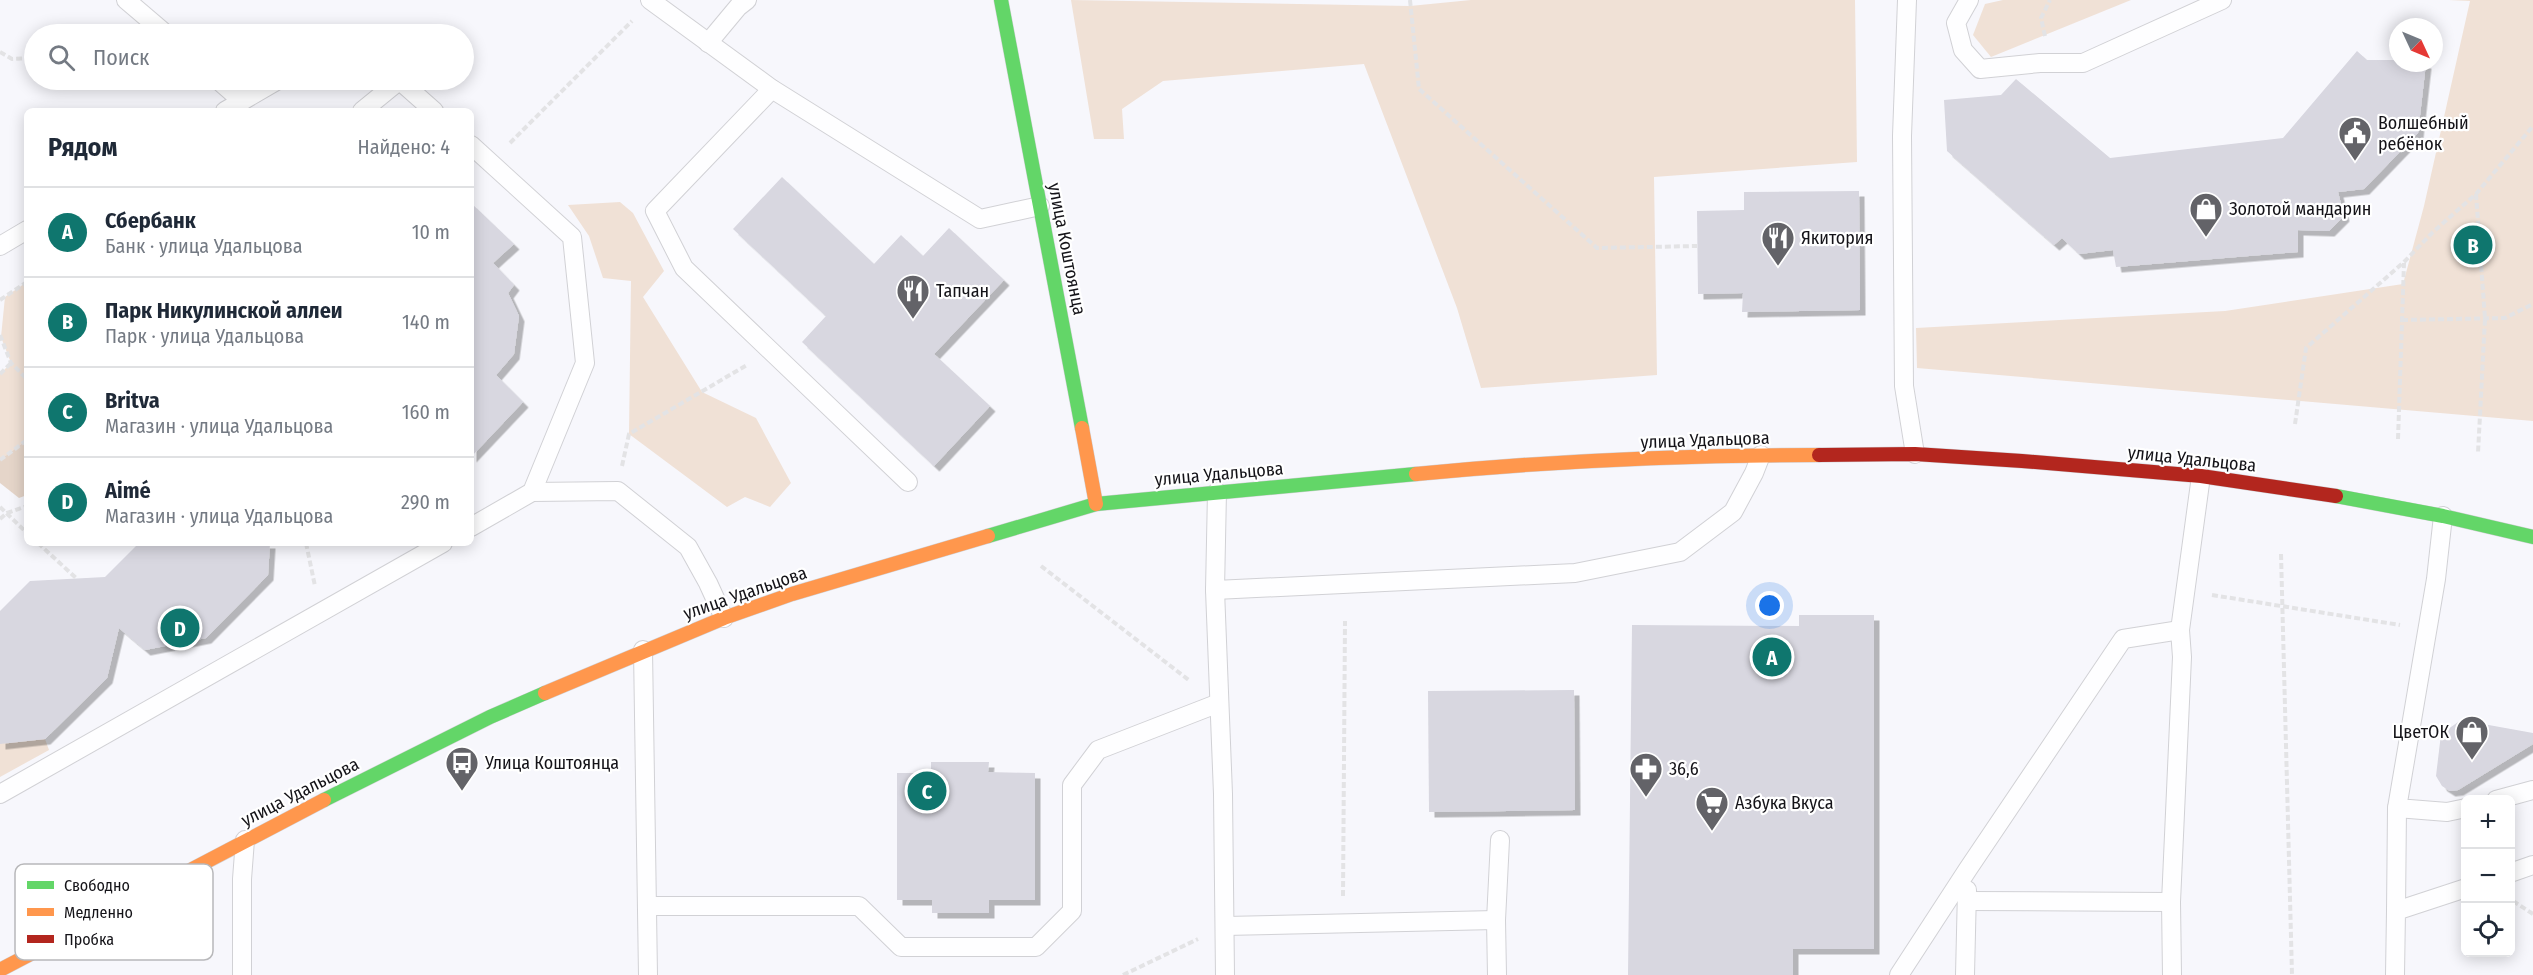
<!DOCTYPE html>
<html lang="ru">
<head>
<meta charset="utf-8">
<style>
	:root { --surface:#fff; --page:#f6f6f7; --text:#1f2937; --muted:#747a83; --line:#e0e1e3; --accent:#0f766e }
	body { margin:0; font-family:"Fira Sans Condensed",sans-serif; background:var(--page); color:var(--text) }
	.controls { position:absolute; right:18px; bottom:18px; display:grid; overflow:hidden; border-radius:9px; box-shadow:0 3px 15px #0003 }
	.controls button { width:54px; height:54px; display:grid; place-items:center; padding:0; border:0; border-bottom:2px solid var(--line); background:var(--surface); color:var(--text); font:30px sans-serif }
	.compass { position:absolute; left:2389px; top:18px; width:54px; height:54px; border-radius:50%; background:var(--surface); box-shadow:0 3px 15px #0003; rotate:134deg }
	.you { position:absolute; left:1770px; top:606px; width:21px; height:21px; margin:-15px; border:4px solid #fff; border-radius:50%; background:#1a73e8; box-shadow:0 0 0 9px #1a73e833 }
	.badge { display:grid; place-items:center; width:39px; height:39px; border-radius:50%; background:var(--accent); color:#fff; font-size:20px; font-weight:700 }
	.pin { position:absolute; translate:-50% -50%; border:3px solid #fff; box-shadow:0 2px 6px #0006 }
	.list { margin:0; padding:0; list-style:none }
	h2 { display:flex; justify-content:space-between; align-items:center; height:78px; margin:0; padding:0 24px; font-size:26px }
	h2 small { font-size:20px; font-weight:400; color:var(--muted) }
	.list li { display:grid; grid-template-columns:39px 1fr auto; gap:18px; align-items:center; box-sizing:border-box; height:90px; padding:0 24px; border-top:2px solid var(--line) }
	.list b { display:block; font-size:22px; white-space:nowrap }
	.list p { margin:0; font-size:20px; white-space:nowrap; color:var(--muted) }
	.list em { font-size:20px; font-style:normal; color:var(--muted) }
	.icon { flex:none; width:33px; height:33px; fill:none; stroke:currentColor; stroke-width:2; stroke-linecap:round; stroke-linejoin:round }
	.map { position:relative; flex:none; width:2533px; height:975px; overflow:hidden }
	.search { position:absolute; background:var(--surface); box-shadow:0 3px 15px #0003; left:24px; top:24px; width:450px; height:66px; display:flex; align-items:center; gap:15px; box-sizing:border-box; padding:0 21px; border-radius:33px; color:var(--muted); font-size:22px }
	.panel { position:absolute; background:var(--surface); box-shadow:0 3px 15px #0003; left:24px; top:108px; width:450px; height:438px; border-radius:9px }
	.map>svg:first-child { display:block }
	.green { fill:#f0e1d6 }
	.forest { fill:#e5d5c9 }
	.building { fill:#d8d7e0; filter:url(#shadow) }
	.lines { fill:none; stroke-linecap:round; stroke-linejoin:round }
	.lane-casing { stroke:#d1d1d5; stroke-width:20 }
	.fast-casing { stroke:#d1d1d5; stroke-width:15 }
	.slow-casing { stroke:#d1d1d5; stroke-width:15 }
	.jam-casing { stroke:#d1d1d5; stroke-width:15 }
	.path { stroke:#e3e3e5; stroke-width:4; stroke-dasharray:6 3; stroke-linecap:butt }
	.lane { stroke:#fefeff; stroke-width:18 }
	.fast { stroke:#63d668; stroke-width:14 }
	.slow { stroke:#ff974d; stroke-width:14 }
	.jam { stroke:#b3261e; stroke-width:14 }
	.labels { text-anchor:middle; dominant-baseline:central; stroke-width:4.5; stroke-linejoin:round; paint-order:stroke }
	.poi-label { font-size:18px; fill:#141318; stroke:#fff; text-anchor:start }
	.street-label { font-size:18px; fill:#141318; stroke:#fff }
	.key { fill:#fff; stroke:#b8b8ba; stroke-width:1.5 }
	.key-label { font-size:16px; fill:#141318 }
</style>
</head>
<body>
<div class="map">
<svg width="2533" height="975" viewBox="0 0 2533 975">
	<defs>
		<filter id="shadow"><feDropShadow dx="5.5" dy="5.5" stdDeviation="0" flood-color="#0004"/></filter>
	</defs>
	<rect width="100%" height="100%" fill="#f7f7fc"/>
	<!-- green -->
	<g class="green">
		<polygon points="1071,0 1410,6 1471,0 1855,0 1857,162 1654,177 1657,375 1481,388 1457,308 1364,64 1163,81 1122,109 1124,139 1094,139"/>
		<polygon points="2003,0 2131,0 1991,57 1973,35 1985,4"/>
		<polygon points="2449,0 2533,0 2533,421 1917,368 1916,328 2225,311 2403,284 2424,206 2470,1"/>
		<polygon points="620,202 633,213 664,271 643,297 702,392 756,418 791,483 770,507 745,497 727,507 629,434 631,281 603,278 589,236 568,205"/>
		<polygon points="27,282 27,440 0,460 0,374 11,363 1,337 5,297"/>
		<polygon points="0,734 8,743 45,739 49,750 0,777"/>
	</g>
	<!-- forest -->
	<polygon class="forest" points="27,440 27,495 19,498 0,483 0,460"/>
	<!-- building -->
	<g class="building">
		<polygon points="2357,51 2367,60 2398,60 2398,63 2426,63 2418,133 2364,189 2338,192 2344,216 2329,231 2298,230 2298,252 2116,267 2113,250 2079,254 2062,238 2054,245 1947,151 1944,100 2001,95 2016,79 2110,158 2283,138"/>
		<polygon points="782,177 874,264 901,235 923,256 949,228 1004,280 934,354 990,406 934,466 802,342 826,316 733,229"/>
		<polygon points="1859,191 1860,310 1742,312 1743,293 1698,294 1697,211 1744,210 1744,192"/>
		<polygon points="471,203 514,244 493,263 514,285 508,293 519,316 514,354 496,375 523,402 471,457"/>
		<polygon points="139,543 270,543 268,575 206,638 145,650 119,628 107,678 45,739 0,744 0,611 30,581 105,577"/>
		<polygon points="1799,615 1874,615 1874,949 1793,949 1793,975 1628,975 1632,625 1799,626"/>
		<polygon points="1574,690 1575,810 1429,812 1428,691"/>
		<polygon points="2461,720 2533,733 2533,744 2458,790 2450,791 2442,786 2436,776 2441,734"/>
		<polygon points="931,762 989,762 988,772 1035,773 1035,900 989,900 989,913 932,913 932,900 897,900 897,773 931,773"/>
	</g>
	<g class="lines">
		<!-- lane casing -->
		<g class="lane-casing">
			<g id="lane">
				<polyline points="126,0 166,34"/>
				<polyline points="650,0 772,89 980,219 1040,206"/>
				<polyline points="1907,0 1902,136 1904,386 1915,454"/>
				<polyline points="1969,0 1956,23 1963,50 1980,69 2040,63 2083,63 2222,0"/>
				<polyline points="708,43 738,7 747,0"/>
				<polyline points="218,80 242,101"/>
				<polyline points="399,80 434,111"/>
				<polyline points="772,89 655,211 684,268 908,482"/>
				<polyline points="225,111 278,80"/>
				<polyline points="362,111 400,80"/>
				<polyline points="471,145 572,237 585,363 532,492 471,527"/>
				<polyline points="0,246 27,230"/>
				<polyline points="532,492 618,491 688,547 708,583 724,618"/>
				<polyline points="1217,492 1215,590 1223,794 1225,975"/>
				<polyline points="2443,516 2436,579 2397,808 2447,812 2466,808"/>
				<polyline points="1215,590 1575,573 1680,552 1733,512 1754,473 1761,455"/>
				<polyline points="643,650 648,975"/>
				<polyline points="0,794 443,543"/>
				<polyline points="2496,800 2533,790"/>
				<polyline points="2510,873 2533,865"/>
				<polyline points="1967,901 2171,902"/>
				<polyline points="647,906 859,906 901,947 1036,947 1072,911 1072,785 1098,750 1219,703"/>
				<polyline points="2396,911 2397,808"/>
				<polyline points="1496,920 1500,840"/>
				<polyline points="1225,926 1496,920 1497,975"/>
				<polyline points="242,975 242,879 245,840"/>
				<polyline points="1899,975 1968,869 2123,639 2180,630"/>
				<polyline points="1965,975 1967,890"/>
				<polyline points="2172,975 2171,902 2182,657 2180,630 2201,476"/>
				<polyline points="2395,975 2396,911 2466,888"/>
			</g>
		</g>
		<!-- fast casing -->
		<g class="fast-casing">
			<g id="fast">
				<polyline points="1001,0 1082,428"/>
				<polyline points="2336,496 2443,516 2533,537"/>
				<polyline points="988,536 1096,504 1416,474"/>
				<polyline points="324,800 490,717 545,693"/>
			</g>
		</g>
		<!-- slow casing -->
		<g class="slow-casing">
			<g id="slow">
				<polyline points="1082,428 1096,504"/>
				<path d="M1416 474C1550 461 1685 455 1819 455"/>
				<polyline points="545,693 724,618 792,594 988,536"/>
				<polyline points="0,970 324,800"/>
			</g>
		</g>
		<!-- jam casing -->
		<g class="jam-casing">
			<polyline id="jam" points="1819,455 1915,454 2022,461 2201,476 2336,496"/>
		</g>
		<!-- path -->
		<g class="path">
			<polyline points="1410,0 1419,89 1597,248 1697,246"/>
			<polyline points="2045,36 2041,18 2050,0"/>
			<polyline points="0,52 12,59 34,58"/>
			<polyline points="510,143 632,21"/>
			<polyline points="2476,194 2485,319 2478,453"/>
			<polyline points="0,300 27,282"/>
			<polyline points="2402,320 2505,318 2533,304"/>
			<polyline points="0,335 11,363 27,379"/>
			<polyline points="0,374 11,363"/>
			<polyline points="2295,424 2306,348 2404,262 2433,232 2476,194 2533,126"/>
			<polyline points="2398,439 2404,263"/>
			<polyline points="0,460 27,440"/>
			<polyline points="622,466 629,434 747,365"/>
			<polyline points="0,507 27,533"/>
			<polyline points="0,519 7,513 27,506"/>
			<polyline points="38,543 76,578"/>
			<polyline points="306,543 315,586"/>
			<polyline points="2281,554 2292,975"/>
			<polyline points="1041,566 1190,681"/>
			<polyline points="2212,595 2400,625"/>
			<polyline points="1343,896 1345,621"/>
			<polyline points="2513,901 2533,914"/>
			<polyline points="1123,975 1198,939"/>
		</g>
		<!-- lane -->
		<use href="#lane" class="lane"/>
		<!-- fast -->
		<use href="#fast" class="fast"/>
		<!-- slow -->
		<use href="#slow" class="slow"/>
		<!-- jam -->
		<use href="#jam" class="jam"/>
	</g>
	<!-- icons -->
	<defs>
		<g id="civic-pin" transform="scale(1.725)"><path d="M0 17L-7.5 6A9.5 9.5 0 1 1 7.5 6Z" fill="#636368" stroke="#fff"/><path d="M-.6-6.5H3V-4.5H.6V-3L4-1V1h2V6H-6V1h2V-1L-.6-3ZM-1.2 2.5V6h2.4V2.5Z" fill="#fff"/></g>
		<g id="shop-pin" transform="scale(1.725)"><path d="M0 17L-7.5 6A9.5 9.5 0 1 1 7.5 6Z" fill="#636368" stroke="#fff"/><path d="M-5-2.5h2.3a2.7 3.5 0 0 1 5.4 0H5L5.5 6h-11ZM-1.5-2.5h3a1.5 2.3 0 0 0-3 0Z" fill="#fff"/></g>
		<g id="restaurant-pin" transform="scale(1.725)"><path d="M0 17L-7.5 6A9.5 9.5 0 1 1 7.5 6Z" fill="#636368" stroke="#fff"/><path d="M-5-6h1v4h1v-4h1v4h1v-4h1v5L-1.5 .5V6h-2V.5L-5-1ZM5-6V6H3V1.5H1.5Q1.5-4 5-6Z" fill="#fff"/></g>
		<g id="bus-pin" transform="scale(1.725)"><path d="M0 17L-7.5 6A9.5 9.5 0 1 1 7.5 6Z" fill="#636368" stroke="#fff"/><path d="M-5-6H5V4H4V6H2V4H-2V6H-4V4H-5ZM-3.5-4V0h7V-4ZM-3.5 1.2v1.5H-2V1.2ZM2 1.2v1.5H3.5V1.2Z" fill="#fff"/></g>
		<g id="pharmacy-pin" transform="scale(1.725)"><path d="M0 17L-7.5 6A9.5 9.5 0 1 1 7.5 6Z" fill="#636368" stroke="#fff"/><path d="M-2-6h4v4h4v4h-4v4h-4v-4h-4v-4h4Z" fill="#fff"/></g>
		<g id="supermarket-pin" transform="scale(1.725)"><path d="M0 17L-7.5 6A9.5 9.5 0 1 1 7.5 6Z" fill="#636368" stroke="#fff"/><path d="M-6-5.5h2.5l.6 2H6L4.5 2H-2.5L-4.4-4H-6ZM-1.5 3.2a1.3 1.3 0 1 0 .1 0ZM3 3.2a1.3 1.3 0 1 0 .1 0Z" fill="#fff"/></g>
	</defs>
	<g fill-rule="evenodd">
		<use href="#civic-pin" x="2355" y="133"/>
		<use href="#shop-pin" x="2206" y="209"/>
		<use href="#restaurant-pin" x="1778" y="238"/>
		<use href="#restaurant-pin" x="913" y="291"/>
		<use href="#shop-pin" x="2472" y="732"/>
		<use href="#bus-pin" x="462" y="763"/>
		<use href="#pharmacy-pin" x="1646" y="769"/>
		<use href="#supermarket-pin" x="1712" y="803"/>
	</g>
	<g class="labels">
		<!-- poi labels -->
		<g class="poi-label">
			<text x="2378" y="123">Волшебный<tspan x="2378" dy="21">ребёнок</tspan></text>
			<text x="2229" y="209">Золотой мандарин</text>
			<text x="1801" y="238">Якитория</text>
			<text x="936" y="291">Тапчан</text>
			<text x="2449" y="732" text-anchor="end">ЦветОК</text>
			<text x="485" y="763">Улица Коштоянца</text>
			<text x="1669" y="769">36,6</text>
			<text x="1735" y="803">Азбука Вкуса</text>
		</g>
		<!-- street labels -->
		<g class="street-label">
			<text transform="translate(1067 249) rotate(79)">улица Коштоянца</text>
			<text transform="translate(1705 440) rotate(-2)">улица Удальцова</text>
			<text transform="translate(2192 459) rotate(6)">улица Удальцова</text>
			<text transform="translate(1219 474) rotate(-5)">улица Удальцова</text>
			<text transform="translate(745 593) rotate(-19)">улица Удальцова</text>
			<text transform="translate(300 792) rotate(-27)">улица Удальцова</text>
		</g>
	</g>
	<!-- legend -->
	<rect x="15" y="864" width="198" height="96" rx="9" class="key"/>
	<rect x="27" y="881" width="27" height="8" fill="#63d668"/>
	<rect x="27" y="908" width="27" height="8" fill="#ff974d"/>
	<rect x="27" y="935" width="27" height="8" fill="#b3261e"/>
	<g class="key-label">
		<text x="64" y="891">Свободно</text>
		<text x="64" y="918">Медленно</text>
		<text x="64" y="945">Пробка</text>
	</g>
</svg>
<div class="controls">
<button>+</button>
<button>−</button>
<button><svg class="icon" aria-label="locate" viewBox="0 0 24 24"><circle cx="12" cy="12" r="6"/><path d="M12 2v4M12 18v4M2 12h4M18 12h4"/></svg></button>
</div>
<svg class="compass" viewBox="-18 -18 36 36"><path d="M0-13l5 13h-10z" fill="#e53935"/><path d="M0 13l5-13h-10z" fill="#747a83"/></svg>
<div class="you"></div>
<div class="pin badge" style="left:1772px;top:657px">A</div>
<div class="pin badge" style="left:2473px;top:245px">B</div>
<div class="pin badge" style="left:927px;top:791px">C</div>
<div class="pin badge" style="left:180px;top:628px">D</div>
<div class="search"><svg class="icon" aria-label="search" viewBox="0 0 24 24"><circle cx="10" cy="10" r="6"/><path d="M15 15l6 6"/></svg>Поиск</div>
<section class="panel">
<h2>Рядом<small>Найдено: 4</small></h2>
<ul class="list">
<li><span class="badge">A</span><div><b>Сбербанк</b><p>Банк · улица Удальцова</p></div><em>10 m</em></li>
<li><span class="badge">B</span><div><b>Парк Никулинской аллеи</b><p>Парк · улица Удальцова</p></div><em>140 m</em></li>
<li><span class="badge">C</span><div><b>Britva</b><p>Магазин · улица Удальцова</p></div><em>160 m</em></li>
<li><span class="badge">D</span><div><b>Aimé</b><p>Магазин · улица Удальцова</p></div><em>290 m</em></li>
</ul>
</section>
</div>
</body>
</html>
